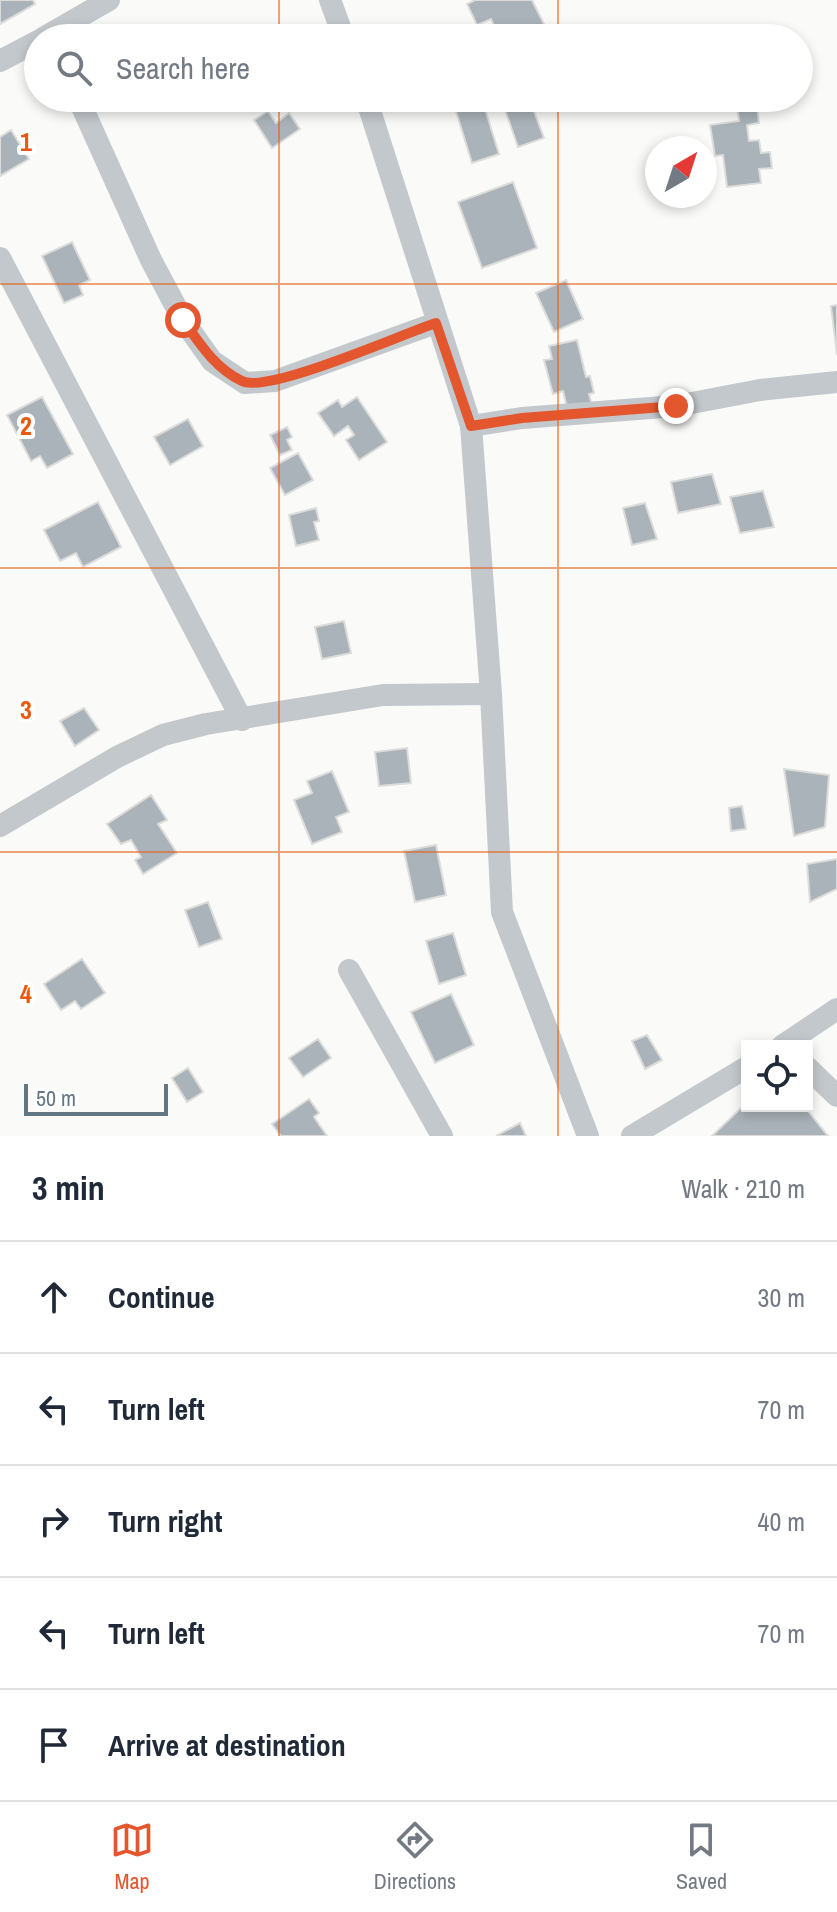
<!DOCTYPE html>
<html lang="en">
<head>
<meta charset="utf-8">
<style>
	:root { --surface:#fff; --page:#f6f6f7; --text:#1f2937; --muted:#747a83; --line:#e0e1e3; --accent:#e4572e }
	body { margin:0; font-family:"Archivo Narrow",sans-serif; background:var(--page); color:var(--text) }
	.controls { position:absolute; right:24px; bottom:24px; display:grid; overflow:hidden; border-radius:0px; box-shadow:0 4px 12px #0003 }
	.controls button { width:72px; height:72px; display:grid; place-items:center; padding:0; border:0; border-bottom:2px solid var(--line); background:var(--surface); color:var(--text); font:40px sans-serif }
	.compass { position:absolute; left:645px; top:136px; width:72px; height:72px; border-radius:50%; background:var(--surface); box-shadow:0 4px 12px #0003; rotate:39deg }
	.scale { position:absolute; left:24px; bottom:20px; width:144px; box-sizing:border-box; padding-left:8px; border:4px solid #657683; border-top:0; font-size:22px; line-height:28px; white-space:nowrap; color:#657683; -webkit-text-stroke:6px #fff; paint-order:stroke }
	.stop { position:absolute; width:24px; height:24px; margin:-18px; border:6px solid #e4572e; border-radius:50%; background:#fff }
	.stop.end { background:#e4572e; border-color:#fff; box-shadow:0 2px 8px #0008 }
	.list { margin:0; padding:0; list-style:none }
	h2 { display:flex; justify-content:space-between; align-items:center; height:104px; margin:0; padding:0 32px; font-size:34px }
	h2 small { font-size:26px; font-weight:400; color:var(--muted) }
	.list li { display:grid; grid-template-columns:52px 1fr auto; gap:24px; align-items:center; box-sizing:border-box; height:112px; padding:0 32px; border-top:2px solid var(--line) }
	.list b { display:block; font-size:30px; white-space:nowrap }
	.list em { font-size:26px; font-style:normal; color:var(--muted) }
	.icon { flex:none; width:44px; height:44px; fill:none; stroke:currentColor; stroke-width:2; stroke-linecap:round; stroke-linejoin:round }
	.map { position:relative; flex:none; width:837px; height:1136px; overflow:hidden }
	.search { position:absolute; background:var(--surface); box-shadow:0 4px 12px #0003; left:24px; right:24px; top:24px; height:88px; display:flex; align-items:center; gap:20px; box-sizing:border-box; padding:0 28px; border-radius:44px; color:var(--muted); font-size:30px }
	.sheet { height:664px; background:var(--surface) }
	nav { display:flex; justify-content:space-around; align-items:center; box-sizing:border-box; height:112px; border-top:2px solid var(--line); background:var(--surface); font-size:22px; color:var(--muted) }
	nav a { display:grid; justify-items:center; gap:4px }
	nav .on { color:var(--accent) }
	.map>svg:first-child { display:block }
	.building { fill:#aab3b9; stroke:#dcdcda; stroke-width:2 }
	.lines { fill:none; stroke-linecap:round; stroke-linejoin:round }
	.minor { stroke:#c3c8cc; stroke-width:22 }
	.route { stroke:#e4572e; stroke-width:10 }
	.grid { fill:none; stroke:#e8590c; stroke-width:2; stroke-opacity:0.55 }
	.grid-label { font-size:26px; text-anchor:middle; font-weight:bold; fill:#e8590c; stroke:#fff; stroke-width:8; stroke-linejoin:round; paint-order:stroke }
</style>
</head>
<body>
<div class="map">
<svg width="837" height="1136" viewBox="0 0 837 1136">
	<rect width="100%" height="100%" fill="#fafaf8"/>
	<!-- building -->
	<g class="building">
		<polygon points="0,0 33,0 35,4 0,24"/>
		<polygon points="475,0 532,0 551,38 500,38 491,19 477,25 467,4"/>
		<polygon points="519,98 529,98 544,138 518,147 503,104"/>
		<polygon points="482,99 499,154 472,163 455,108"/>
		<polygon points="757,104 759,123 747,125 749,141 759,140 761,153 770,152 772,168 759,169 761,183 727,187 723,155 715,156 710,125 739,121 737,107"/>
		<polygon points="268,111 276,123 289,113 300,129 272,148 254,120"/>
		<polygon points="11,130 29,159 0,176 0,137"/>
		<polygon points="513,182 537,248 482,268 458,202"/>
		<polygon points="72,242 90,280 79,285 83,295 64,303 42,256"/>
		<polygon points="566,280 583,319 554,332 536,293"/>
		<polygon points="837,305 837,355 831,306"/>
		<polygon points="577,340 586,377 590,376 594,393 589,394 592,405 568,411 563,391 553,394 544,360 552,359 549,346"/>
		<polygon points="42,397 73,454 47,468 40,456 31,461 7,415"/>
		<polygon points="357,397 387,442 359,460 346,440 354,435 348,426 334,436 318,413 338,400 342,407"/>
		<polygon points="188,419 203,446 170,465 154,437"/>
		<polygon points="287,427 292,437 287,440 292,450 280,455 270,435"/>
		<polygon points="298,453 313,480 285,495 270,468"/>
		<polygon points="712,474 721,504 678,513 671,482"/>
		<polygon points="763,491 774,527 740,533 730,497"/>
		<polygon points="98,502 121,547 83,567 76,553 60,561 44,530"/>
		<polygon points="645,503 657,539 632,545 623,508"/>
		<polygon points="316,508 319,521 314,522 319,540 296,546 289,515"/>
		<polygon points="344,621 351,653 322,659 315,627"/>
		<polygon points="84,708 99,730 75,746 60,721"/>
		<polygon points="407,748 411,783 379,786 375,752"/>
		<polygon points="784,769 829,775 825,827 794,836"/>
		<polygon points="332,771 349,812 336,817 342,832 312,844 294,800 312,793 307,781"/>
		<polygon points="151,795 167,820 158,824 177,853 143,874 135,860 141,857 131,840 121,844 107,824"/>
		<polygon points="742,806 746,829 731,831 729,808"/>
		<polygon points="436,845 446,895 415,902 404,851"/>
		<polygon points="837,859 837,889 810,902 807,864"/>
		<polygon points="208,902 222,939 199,947 185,910"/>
		<polygon points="453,933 466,975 439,984 426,941"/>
		<polygon points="82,959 105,993 81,1009 75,1001 61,1010 44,984"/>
		<polygon points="451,994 474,1045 435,1063 411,1012"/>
		<polygon points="647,1035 662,1060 645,1069 632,1041"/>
		<polygon points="318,1039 331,1058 303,1077 289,1058"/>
		<polygon points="188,1068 203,1092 187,1102 172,1078"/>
		<polygon points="309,1099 319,1113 314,1117 327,1136 281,1136 272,1124"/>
		<polygon points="747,1102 747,1106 804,1106 828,1136 712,1136"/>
		<polygon points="520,1123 526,1136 496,1136"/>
	</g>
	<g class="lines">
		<!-- minor -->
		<g class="minor">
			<polyline points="330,0 344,38"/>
			<polyline points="43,38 109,0"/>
			<polyline points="0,61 38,41"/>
			<polyline points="78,98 151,260 183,320 212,361 245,383 275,381 436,323"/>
			<polyline points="366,98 471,426 491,694 502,912 588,1136"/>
			<polyline points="0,258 242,720"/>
			<polyline points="471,426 522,418 676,406 760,390 837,382"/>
			<polyline points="0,826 117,757 163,735 206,724 383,695 491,694"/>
			<polyline points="349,970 442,1136"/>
			<polyline points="782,1046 837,1009"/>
			<polyline points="807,1067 837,1096"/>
			<polyline points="632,1136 747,1067"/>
		</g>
	</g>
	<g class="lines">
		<!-- route -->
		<path class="route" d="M183 320C200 344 215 368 242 381 268 394 402 334 436 323L471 426 522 418 676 406"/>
	</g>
	<!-- grid -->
	<path class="grid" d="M279 0V38M558 0V38M279 98V1136M558 98V1136M0 284H837M0 568H837M0 852H837"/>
	<g class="grid-label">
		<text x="26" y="151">1</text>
		<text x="26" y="435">2</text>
		<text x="26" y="719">3</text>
		<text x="26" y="1003">4</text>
	</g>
</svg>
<div class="controls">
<button><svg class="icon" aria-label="locate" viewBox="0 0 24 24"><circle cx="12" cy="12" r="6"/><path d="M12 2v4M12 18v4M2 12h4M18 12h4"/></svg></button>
</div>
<svg class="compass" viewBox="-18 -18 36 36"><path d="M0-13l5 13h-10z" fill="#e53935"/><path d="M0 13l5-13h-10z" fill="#747a83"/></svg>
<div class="scale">50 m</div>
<div class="stop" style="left:183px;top:320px"></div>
<div class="stop end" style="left:676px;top:406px"></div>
<div class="search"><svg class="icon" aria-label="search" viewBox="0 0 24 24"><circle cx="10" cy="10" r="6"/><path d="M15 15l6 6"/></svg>Search here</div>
</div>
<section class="sheet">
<h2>3 min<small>Walk · 210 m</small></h2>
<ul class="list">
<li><svg class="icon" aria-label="ahead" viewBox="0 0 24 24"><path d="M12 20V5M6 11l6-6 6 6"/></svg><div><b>Continue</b></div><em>30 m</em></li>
<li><svg class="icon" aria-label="left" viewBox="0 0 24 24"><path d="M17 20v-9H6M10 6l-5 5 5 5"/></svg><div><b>Turn left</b></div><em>70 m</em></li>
<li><svg class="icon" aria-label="right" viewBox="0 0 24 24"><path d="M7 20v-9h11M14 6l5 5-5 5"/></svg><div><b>Turn right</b></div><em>40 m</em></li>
<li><svg class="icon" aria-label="left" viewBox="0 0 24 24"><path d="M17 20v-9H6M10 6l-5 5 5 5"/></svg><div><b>Turn left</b></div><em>70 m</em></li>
<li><svg class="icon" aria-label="arrive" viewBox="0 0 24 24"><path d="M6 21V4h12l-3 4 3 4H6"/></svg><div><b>Arrive at destination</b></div></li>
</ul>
</section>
<nav>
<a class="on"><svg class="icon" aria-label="map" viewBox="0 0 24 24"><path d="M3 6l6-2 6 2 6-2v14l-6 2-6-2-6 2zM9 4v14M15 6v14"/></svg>Map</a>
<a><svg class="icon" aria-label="directions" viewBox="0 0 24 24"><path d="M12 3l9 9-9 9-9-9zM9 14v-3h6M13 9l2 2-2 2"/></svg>Directions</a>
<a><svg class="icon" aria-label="saved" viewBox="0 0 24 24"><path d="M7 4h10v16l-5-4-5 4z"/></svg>Saved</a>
</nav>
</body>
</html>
